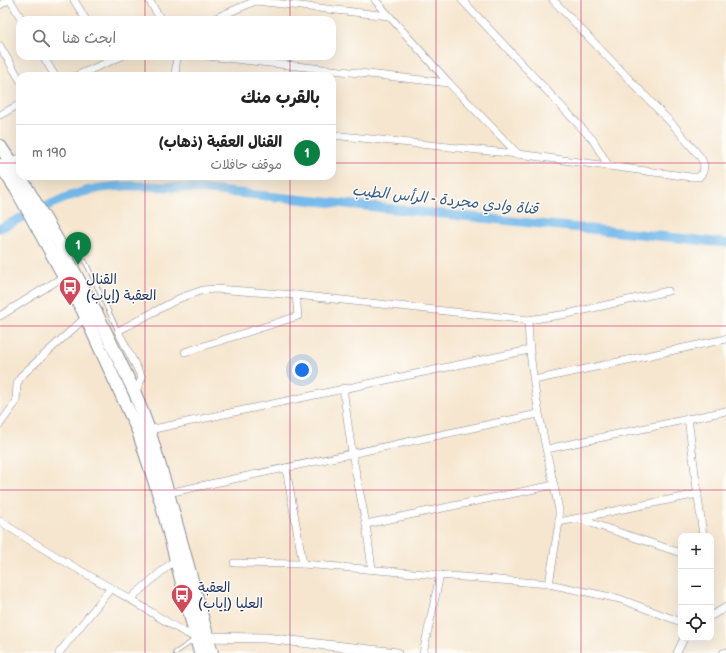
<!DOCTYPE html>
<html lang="ar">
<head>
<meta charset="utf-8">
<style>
	:root { --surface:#fff; --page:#f6f6f6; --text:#222; --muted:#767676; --line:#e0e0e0; --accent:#0b8043 }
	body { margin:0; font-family:"Balsamiq Sans","Playpen Sans Arabic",sans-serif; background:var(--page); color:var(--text); direction:rtl }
	.controls { position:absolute; right:12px; bottom:12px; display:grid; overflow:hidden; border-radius:8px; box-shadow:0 4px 16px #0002 }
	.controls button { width:36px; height:36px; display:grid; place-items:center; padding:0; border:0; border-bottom:1px solid var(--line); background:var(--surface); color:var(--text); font:20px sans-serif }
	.you { position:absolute; left:302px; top:370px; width:14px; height:14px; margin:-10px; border:3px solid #fff; border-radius:50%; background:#1a73e8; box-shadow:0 0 0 6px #1a73e833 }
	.badge { display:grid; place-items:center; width:26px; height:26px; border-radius:50%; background:var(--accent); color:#fff; font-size:13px; font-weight:700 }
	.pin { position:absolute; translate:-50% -33px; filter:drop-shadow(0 1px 2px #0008) }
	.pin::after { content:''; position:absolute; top:21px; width:14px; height:12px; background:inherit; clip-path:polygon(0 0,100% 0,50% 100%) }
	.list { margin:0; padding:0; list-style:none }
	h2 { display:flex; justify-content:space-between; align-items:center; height:52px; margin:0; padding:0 16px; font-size:17px }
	h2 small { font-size:13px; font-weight:400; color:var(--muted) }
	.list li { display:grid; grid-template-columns:26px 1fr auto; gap:12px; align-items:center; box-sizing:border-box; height:56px; padding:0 16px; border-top:1px solid var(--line) }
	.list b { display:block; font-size:15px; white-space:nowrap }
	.list p { margin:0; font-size:13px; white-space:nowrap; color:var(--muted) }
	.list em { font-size:13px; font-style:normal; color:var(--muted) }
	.icon { flex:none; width:22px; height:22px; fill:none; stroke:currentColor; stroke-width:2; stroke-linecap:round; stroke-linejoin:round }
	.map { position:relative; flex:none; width:726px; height:653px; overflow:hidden; direction:ltr }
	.search { position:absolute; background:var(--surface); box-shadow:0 4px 16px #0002; left:16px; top:16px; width:320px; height:44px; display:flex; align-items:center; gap:10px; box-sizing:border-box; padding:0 14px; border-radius:12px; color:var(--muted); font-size:15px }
	.panel { position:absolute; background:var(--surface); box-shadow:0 4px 16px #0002; left:16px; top:72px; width:320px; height:108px; border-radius:12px; direction:rtl }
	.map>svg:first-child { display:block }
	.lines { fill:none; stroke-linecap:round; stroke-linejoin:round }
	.canal { stroke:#74baeb; stroke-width:9 }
	.service-casing { stroke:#888a96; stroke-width:5 }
	.minor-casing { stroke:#888a96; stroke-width:8 }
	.tertiary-casing { stroke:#888a96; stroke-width:10 }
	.trunk-casing { stroke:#888a96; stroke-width:14 }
	.service { stroke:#fff; stroke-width:3.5 }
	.minor { stroke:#fff; stroke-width:7 }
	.tertiary { stroke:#fff; stroke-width:9 }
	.trunk { stroke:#fff; stroke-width:12 }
	.grid { fill:none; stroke:#c2185b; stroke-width:1; stroke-opacity:0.55 }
	.labels { text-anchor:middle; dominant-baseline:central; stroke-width:3; stroke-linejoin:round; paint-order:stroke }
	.poi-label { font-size:14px; fill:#1b2f5e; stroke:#fdfcf7; text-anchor:start }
	.water-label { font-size:15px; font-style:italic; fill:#365988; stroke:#fdfcf7 }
</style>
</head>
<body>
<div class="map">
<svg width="726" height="653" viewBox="0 0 726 653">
	<rect width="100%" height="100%" fill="#fdfcf7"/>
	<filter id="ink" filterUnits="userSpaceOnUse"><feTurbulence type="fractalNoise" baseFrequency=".025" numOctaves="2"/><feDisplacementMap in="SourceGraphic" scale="8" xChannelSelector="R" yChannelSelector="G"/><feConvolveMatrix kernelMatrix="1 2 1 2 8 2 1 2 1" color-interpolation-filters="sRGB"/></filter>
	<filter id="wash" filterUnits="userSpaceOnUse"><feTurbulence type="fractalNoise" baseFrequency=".012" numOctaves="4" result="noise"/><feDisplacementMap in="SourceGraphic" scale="16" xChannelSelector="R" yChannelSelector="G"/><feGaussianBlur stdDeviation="0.9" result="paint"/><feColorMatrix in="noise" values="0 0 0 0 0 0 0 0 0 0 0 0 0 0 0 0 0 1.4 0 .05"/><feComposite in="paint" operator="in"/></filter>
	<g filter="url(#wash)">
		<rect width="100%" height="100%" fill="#f6e6cf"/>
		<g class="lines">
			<!-- canal -->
			<path class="canal" d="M0 228C26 216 52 202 79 193 114 182 153 186 189 188L726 243"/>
		</g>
	</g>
	<g filter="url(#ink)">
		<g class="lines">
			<!-- service casing -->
			<g class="service-casing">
				<g id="service">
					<polyline points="85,261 118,331"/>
					<polyline points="175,653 194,640"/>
				</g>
			</g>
			<!-- minor casing -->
			<g class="minor-casing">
				<g id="minor">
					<polyline points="10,0 22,20"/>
					<polyline points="74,0 86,20"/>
					<polyline points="149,0 161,20"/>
					<polyline points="375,0 449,83 518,154"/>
					<polyline points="462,0 593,140 608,165"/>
					<polyline points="256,1 389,16"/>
					<polyline points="0,5 8,0"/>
					<polyline points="211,20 258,0"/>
					<polyline points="0,46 20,80"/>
					<polyline points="43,56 55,76"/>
					<polyline points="207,56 449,83"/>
					<polyline points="76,76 122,56"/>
					<polyline points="175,76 177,56"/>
					<polyline points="0,115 20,104"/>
					<polyline points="332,135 518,154 691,177 699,177 703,172 704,165 701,158 675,127 553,0"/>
					<polyline points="11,162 20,158"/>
					<polyline points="0,316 63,277"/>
					<path d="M528 320C530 384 546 447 559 510V522L549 584"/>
					<polyline points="185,352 298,316 296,295"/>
					<polyline points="534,380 726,339"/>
					<polyline points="343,388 352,453 366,524 372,569"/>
					<polyline points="135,393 142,378 118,331 180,298 203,290 216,289 296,295 528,320 567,314 668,291"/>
					<polyline points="688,418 703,536"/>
					<polyline points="0,424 16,402 17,384 21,376 86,317"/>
					<polyline points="149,430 529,350"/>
					<polyline points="547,449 726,411"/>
					<polyline points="286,468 303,564"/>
					<polyline points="168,493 538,414"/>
					<polyline points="579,519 681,553"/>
					<path d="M0 521C41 549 85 573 128 598 151 611 172 627 196 638"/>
					<polyline points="559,522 698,494"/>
					<polyline points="366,524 554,485"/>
					<polyline points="234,563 303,564 549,584 620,599 681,622"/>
					<polyline points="130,599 176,559"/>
					<polyline points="711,616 726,607"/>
					<polyline points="59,653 111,588"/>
					<polyline points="423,653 440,575"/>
					<polyline points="677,653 684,638"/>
					<polyline points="723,653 726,652"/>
				</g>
			</g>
			<!-- tertiary casing -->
			<g class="tertiary-casing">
				<polyline id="tertiary" points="202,637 265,638 397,653"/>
			</g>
			<!-- trunk casing -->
			<g class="trunk-casing">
				<g id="trunk">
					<polyline points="0,146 20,176"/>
					<polyline points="0,165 16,189 82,309 138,431 161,502 200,653"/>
					<polyline points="20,176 58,241 99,318 135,393 149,430 168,493 212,653"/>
				</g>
			</g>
			<!-- service -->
			<use href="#service" class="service"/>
			<!-- minor -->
			<use href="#minor" class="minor"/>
			<!-- tertiary -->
			<use href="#tertiary" class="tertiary"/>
			<!-- trunk -->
			<use href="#trunk" class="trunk"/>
		</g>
	</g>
	<!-- grid -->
	<path class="grid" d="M145 0V20M290 0V20M436 0V653M581 0V653M145 56V76M290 56V76M0 163H20M332 163H726M145 176V653M290 176V653M0 326H726M0 490H726"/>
	<!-- icons -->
	<defs>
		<g id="bus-pin" transform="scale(1.15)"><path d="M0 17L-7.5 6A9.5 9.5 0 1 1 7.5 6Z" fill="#d1495b" stroke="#fdfcf7"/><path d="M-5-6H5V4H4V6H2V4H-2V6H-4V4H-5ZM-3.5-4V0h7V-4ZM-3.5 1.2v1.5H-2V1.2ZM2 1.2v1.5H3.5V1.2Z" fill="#fff"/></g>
	</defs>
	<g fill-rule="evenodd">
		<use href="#bus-pin" x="70" y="287"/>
		<use href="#bus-pin" x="182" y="595"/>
	</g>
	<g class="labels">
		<!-- poi labels -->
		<g class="poi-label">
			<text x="86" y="279">القنال<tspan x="86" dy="16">العقبة (إياب)</tspan></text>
			<text x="198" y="587">العقبة<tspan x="198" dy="16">العليا (إياب)</tspan></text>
		</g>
		<!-- water labels -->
		<g class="water-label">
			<text transform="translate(445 200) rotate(6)">قناة وادي مجردة - الرأس الطيب</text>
		</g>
	</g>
</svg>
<div class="controls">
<button>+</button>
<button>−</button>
<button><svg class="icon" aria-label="locate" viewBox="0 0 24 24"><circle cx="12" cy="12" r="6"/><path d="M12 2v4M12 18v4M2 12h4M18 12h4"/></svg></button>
</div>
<div class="you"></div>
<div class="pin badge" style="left:78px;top:265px">1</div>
<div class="search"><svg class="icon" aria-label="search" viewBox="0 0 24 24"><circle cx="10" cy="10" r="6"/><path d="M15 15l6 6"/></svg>ابحث هنا</div>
<section class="panel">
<h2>بالقرب منك<small></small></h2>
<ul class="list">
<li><span class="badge">1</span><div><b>القنال العقبة (ذهاب)</b><p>موقف حافلات</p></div><em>190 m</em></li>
</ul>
</section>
</div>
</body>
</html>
